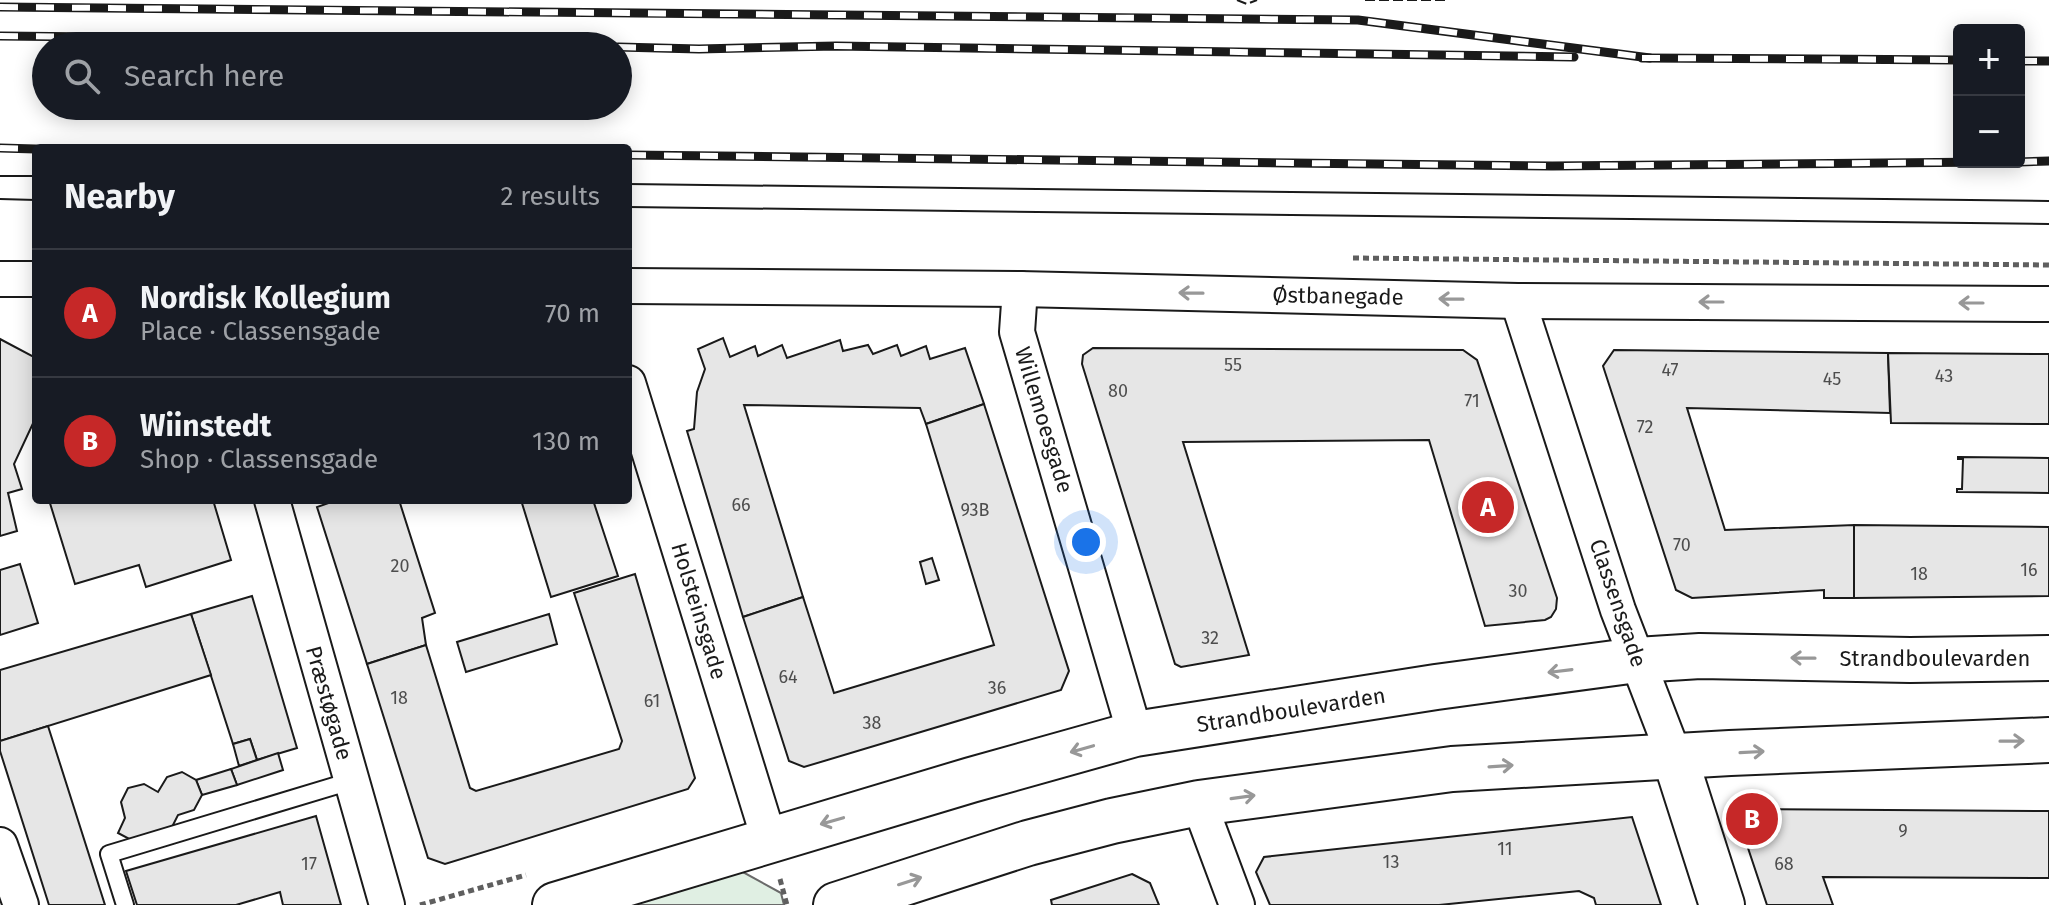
<!DOCTYPE html>
<html lang="en">
<head>
<meta charset="utf-8">
<style>
	:root { --surface:#171b24; --page:#242831; --text:#f1f3f6; --muted:#9ea1a6; --line:#363941; --accent:#c62828 }
	body { margin:0; font-family:"Fira Sans",sans-serif; background:var(--page); color:var(--text) }
	.controls { position:absolute; right:24px; top:24px; display:grid; overflow:hidden; border-radius:8px; box-shadow:0 4px 20px #0003 }
	.controls button { width:72px; height:72px; display:grid; place-items:center; padding:0; border:0; border-bottom:2px solid var(--line); background:var(--surface); color:var(--text); font:40px sans-serif }
	.you { position:absolute; left:1086px; top:542px; width:28px; height:28px; margin:-20px; border:6px solid #fff; border-radius:50%; background:#1a73e8; box-shadow:0 0 0 12px #1a73e833 }
	.badge { display:grid; place-items:center; width:52px; height:52px; border-radius:50%; background:var(--accent); color:#fff; font-size:26px; font-weight:700 }
	.pin { position:absolute; translate:-50% -50%; border:4px solid #fff; box-shadow:0 2px 8px #0006 }
	.list { margin:0; padding:0; list-style:none }
	h2 { display:flex; justify-content:space-between; align-items:center; height:104px; margin:0; padding:0 32px; font-size:34px }
	h2 small { font-size:26px; font-weight:400; color:var(--muted) }
	.list li { display:grid; grid-template-columns:52px 1fr auto; gap:24px; align-items:center; box-sizing:border-box; height:128px; padding:0 32px; border-top:2px solid var(--line) }
	.list b { display:block; font-size:30px; white-space:nowrap }
	.list p { margin:0; font-size:26px; white-space:nowrap; color:var(--muted) }
	.list em { font-size:26px; font-style:normal; color:var(--muted) }
	.icon { flex:none; width:44px; height:44px; fill:none; stroke:currentColor; stroke-width:2; stroke-linecap:round; stroke-linejoin:round }
	.map { position:relative; flex:none; width:2049px; height:905px; overflow:hidden }
	.search { position:absolute; background:var(--surface); box-shadow:0 4px 20px #0003; left:32px; top:32px; width:600px; height:88px; display:flex; align-items:center; gap:20px; box-sizing:border-box; padding:0 28px; border-radius:44px; color:var(--muted); font-size:30px }
	.panel { position:absolute; background:var(--surface); box-shadow:0 4px 20px #0003; left:32px; top:144px; width:600px; height:360px; border-radius:8px }
	.map>svg:first-child { display:block }
	.green { fill:#e0efe3; stroke:#6a6a6a; stroke-width:2 }
	.building { fill:#e6e6e6; stroke:#1a1a1a; stroke-width:2 }
	.lines { fill:none; stroke-linecap:round; stroke-linejoin:round }
	.lane-casing { stroke:#1a1a1a; stroke-width:20 }
	.street-casing { stroke:#1a1a1a; stroke-width:38 }
	.secondary-casing { stroke:#1a1a1a; stroke-width:48 }
	.path { stroke:#5f5f5f; stroke-width:5; stroke-dasharray:6 4; stroke-linecap:butt }
	.lane { stroke:#fff; stroke-width:16 }
	.street { stroke:#fff; stroke-width:34 }
	.secondary { stroke:#fff; stroke-width:44 }
	.tram { stroke:#1a1a1a; stroke-width:2 }
	.rail-casing { stroke:#1a1a1a; stroke-width:9 }
	.rail { stroke:#fff; stroke-width:6; stroke-dasharray:18; stroke-linecap:butt }
	.fence { stroke:#1a1a1a; stroke-width:2; stroke-dasharray:10 4; stroke-linecap:butt }
	.oneway { stroke:#989898 }
	.labels { text-anchor:middle; dominant-baseline:central; stroke-width:6; stroke-linejoin:round; paint-order:stroke }
	.number-label { font-size:18px; fill:#4d4d4d }
	.street-label { font-size:22px; fill:#1a1a1a; stroke:#fff }
</style>
</head>
<body>
<div class="map">
<svg width="2049" height="905" viewBox="0 0 2049 905">
	<rect width="100%" height="100%" fill="#fff"/>
	<!-- green -->
	<polygon class="green" points="730,865 781,893 784,905 601,905"/>
	<!-- building -->
	<g class="building">
		<polygon points="723,338 730,357 755,346 758,356 782,345 787,358 840,340 843,351 868,345 873,354 897,345 901,356 926,346 930,359 965,348 984,404 926,424 920,408 744,405 803,597 743,617 687,431 694,429 697,392 705,369 698,349"/>
		<polygon points="0,339 36,358 36,417 14,464 22,489 8,493 17,531 0,536"/>
		<polygon points="1093,348 1463,350 1477,360 1557,598 1556,609 1551,617 1545,620 1485,626 1429,440 1183,442 1249,655 1181,667 1175,664 1082,364 1083,355"/>
		<polygon points="1614,350 1888,353 1890,413 1687,408 1725,530 1854,525 1854,598 1824,598 1824,590 1692,598 1676,590 1603,366"/>
		<polygon points="1888,353 2049,354 2049,424 1891,423"/>
		<polygon points="984,404 1069,671 1061,690 804,767 789,761 743,617 803,597 834,693 994,645 926,424"/>
		<polygon points="1958,457 2049,458 2049,493 1957,492 1957,489 1962,489 1963,459 1958,459"/>
		<polygon points="49,500 213,500 231,560 146,587 139,565 75,584"/>
		<polygon points="337,500 399,500 435,613 422,618 426,645 367,664 317,507"/>
		<polygon points="521,500 593,500 618,576 551,597"/>
		<polygon points="1854,525 2049,527 2049,596 1854,598"/>
		<polygon points="932,558 939,580 926,584 920,562"/>
		<polygon points="20,564 38,623 0,635 0,570"/>
		<polygon points="635,574 695,778 688,789 445,864 428,858 367,664 426,645 470,788 476,791 619,749 622,741 574,593"/>
		<polygon points="252,596 297,748 257,760 250,739 233,744 191,614"/>
		<polygon points="191,614 211,675 0,741 0,670"/>
		<polygon points="549,614 557,644 466,672 457,642"/>
		<polygon points="48,726 105,905 49,905 0,751 0,741"/>
		<polygon points="250,739 257,760 239,766 233,744"/>
		<polygon points="278,753 283,770 237,785 231,769"/>
		<polygon points="231,769 237,785 202,795 196,780"/>
		<polygon points="182,772 196,780 202,795 194,810 178,815 171,829 133,841 118,833 125,818 121,802 128,788 144,784 158,792 167,777"/>
		<polygon points="1735,809 2049,811 2049,878 1823,877 1833,905 1767,905"/>
		<polygon points="316,816 341,905 283,905 280,892 236,905 137,905 126,871"/>
		<polygon points="1632,817 1661,905 1596,905 1594,898 1579,891 1439,905 1270,905 1256,872 1264,857"/>
		<polygon points="1132,874 1150,883 1159,905 1052,905 1051,900"/>
	</g>
	<g class="lines">
		<!-- lane casing -->
		<g class="lane-casing">
			<polyline id="lane" points="125,905 109,854 351,781"/>
		</g>
		<!-- street casing -->
		<g class="street-casing">
			<g id="street">
				<polyline points="0,279 36,279"/>
				<polyline points="628,286 1020,289 1518,301 2049,304"/>
				<polyline points="1020,289 1017,332 1135,734"/>
				<polyline points="1518,301 1618,610 1675,758"/>
				<polyline points="628,383 769,839"/>
				<polyline points="272,500 387,905"/>
				<polyline points="1199,803 1237,905"/>
				<polyline points="0,845 21,905"/>
			</g>
		</g>
		<!-- secondary casing -->
		<g class="secondary-casing">
			<g id="secondary">
				<polyline points="1675,758 1722,905"/>
				<polyline points="555,905 971,780 1135,734 1436,687 1637,660 1700,656 1910,660 2049,658"/>
				<polyline points="836,905 1028,843 1112,821 1199,803 1452,769 1730,753 2049,740"/>
			</g>
		</g>
		<!-- path -->
		<g class="path">
			<polyline points="1353,258 2049,265"/>
			<polyline points="780,879 787,905"/>
			<polyline points="420,905 526,875"/>
		</g>
		<!-- lane -->
		<use href="#lane" class="lane"/>
		<!-- street -->
		<use href="#street" class="street"/>
		<!-- secondary -->
		<use href="#secondary" class="secondary"/>
		<!-- tram -->
		<g class="tram">
			<polyline points="0,176 36,176"/>
			<polyline points="628,184 2049,201"/>
			<polyline points="0,199 36,200"/>
			<polyline points="628,207 2049,224"/>
		</g>
		<!-- rail casing -->
		<g class="rail-casing">
			<g id="rail">
				<polyline points="0,7 1358,20 1650,58"/>
				<polyline points="0,36 407,40 592,46"/>
				<polyline points="618,47 699,49 836,46 1574,57"/>
				<polyline points="1642,58 1959,60"/>
				<polyline points="2019,61 2049,61"/>
				<polyline points="0,148 36,149"/>
				<polyline points="628,155 1552,166 1990,162"/>
				<polyline points="2019,162 2049,161"/>
			</g>
		</g>
		<!-- rail -->
		<use href="#rail" class="rail"/>
		<!-- fence -->
		<g class="fence">
			<polyline points="1237,0 1247,4 1257,0"/>
			<polyline points="1365,0 1446,0"/>
		</g>
	</g>
	<!-- one-way arrows -->
	<defs><path id="oneway-shaft" d="M-6 0H5M1.5-3L5.5 0L1.5 3" fill="none" stroke-width="1.6" stroke-linecap="round" stroke-linejoin="round" transform="scale(2)"/></defs>
	<g class="oneway">
		<use href="#oneway-shaft" transform="translate(1191 293) rotate(-179)"/>
		<use href="#oneway-shaft" transform="translate(1451 299) rotate(-179)"/>
		<use href="#oneway-shaft" transform="translate(1711 302) rotate(-180)"/>
		<use href="#oneway-shaft" transform="translate(1971 303) rotate(-180)"/>
		<use href="#oneway-shaft" transform="translate(1803 658) rotate(-179)"/>
		<use href="#oneway-shaft" transform="translate(1560 671) rotate(173)"/>
		<use href="#oneway-shaft" transform="translate(2012 741) rotate(-1)"/>
		<use href="#oneway-shaft" transform="translate(1082 749) rotate(164)"/>
		<use href="#oneway-shaft" transform="translate(1752 752) rotate(-3)"/>
		<use href="#oneway-shaft" transform="translate(1501 766) rotate(-4)"/>
		<use href="#oneway-shaft" transform="translate(1243 797) rotate(-8)"/>
		<use href="#oneway-shaft" transform="translate(832 821) rotate(164)"/>
		<use href="#oneway-shaft" transform="translate(910 881) rotate(-18)"/>
	</g>
	<g class="labels">
		<!-- number labels -->
		<g class="number-label">
			<text x="1233" y="365">55</text>
			<text x="1670" y="370">47</text>
			<text x="1944" y="376">43</text>
			<text x="1832" y="379">45</text>
			<text x="1118" y="391">80</text>
			<text x="1472" y="401">71</text>
			<text x="1645" y="427">72</text>
			<text x="741" y="505">66</text>
			<text x="975" y="510">93B</text>
			<text x="1682" y="545">70</text>
			<text x="400" y="566">20</text>
			<text x="2029" y="570">16</text>
			<text x="1919" y="574">18</text>
			<text x="1518" y="591">30</text>
			<text x="1210" y="638">32</text>
			<text x="788" y="677">64</text>
			<text x="997" y="688">36</text>
			<text x="399" y="698">18</text>
			<text x="652" y="701">61</text>
			<text x="872" y="723">38</text>
			<text x="1903" y="831">9</text>
			<text x="1505" y="849">11</text>
			<text x="1391" y="862">13</text>
			<text x="309" y="864">17</text>
			<text x="1784" y="864">68</text>
		</g>
		<!-- street labels -->
		<g class="street-label">
			<text transform="translate(1338 296) rotate(1)">Østbanegade</text>
			<text transform="translate(1044 420) rotate(73)">Willemoesgade</text>
			<text transform="translate(1618 603) rotate(71)">Classensgade</text>
			<text transform="translate(699 611) rotate(73)">Holsteinsgade</text>
			<text x="1935" y="658">Strandboulevarden</text>
			<text transform="translate(329 703) rotate(74)">Præstøgade</text>
			<text transform="translate(1291 710) rotate(-9)">Strandboulevarden</text>
		</g>
	</g>
</svg>
<div class="controls">
<button>+</button>
<button>−</button>
</div>
<div class="you"></div>
<div class="pin badge" style="left:1488px;top:507px">A</div>
<div class="pin badge" style="left:1752px;top:819px">B</div>
<div class="search"><svg class="icon" aria-label="search" viewBox="0 0 24 24"><circle cx="10" cy="10" r="6"/><path d="M15 15l6 6"/></svg>Search here</div>
<section class="panel">
<h2>Nearby<small>2 results</small></h2>
<ul class="list">
<li><span class="badge">A</span><div><b>Nordisk Kollegium</b><p>Place · Classensgade</p></div><em>70 m</em></li>
<li><span class="badge">B</span><div><b>Wiinstedt</b><p>Shop · Classensgade</p></div><em>130 m</em></li>
</ul>
</section>
</div>
</body>
</html>
